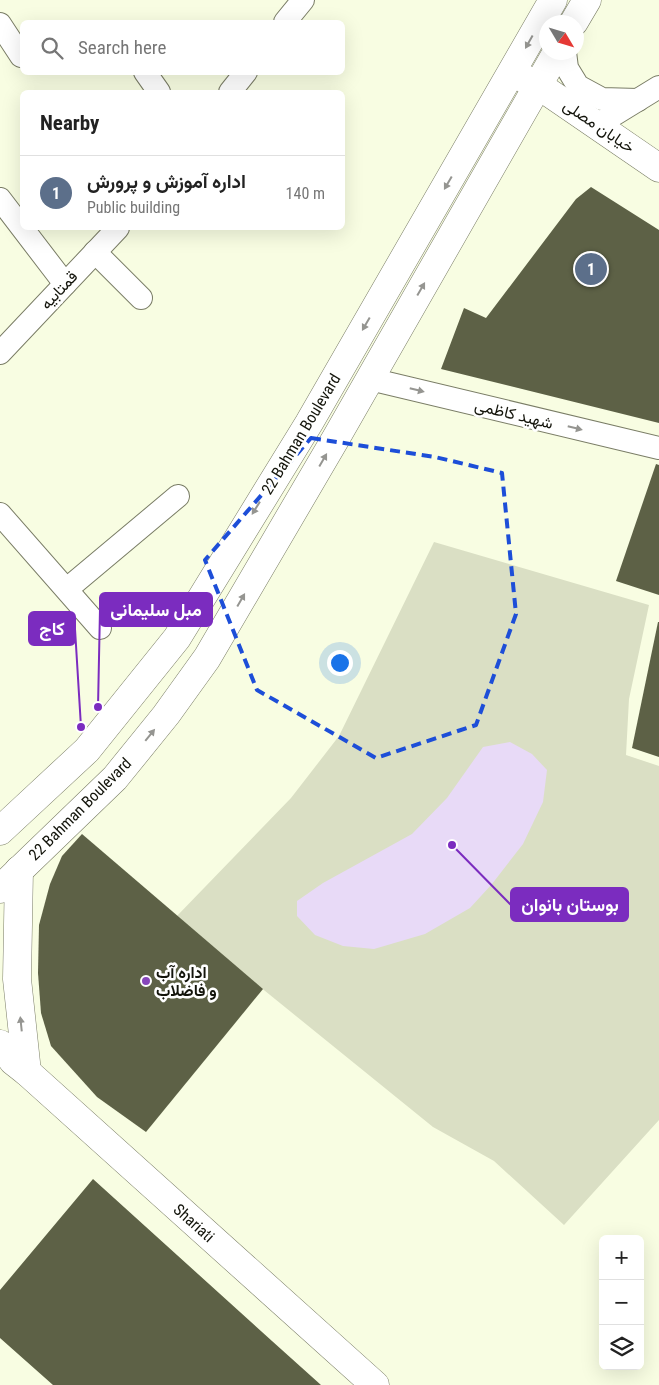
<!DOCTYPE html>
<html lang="en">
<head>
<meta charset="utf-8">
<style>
	:root { --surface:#fff; --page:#f2f2f2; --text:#222; --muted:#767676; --line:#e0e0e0; --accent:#7c3aed }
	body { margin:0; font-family:"Roboto Condensed",Vazirmatn,sans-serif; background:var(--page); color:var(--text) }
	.controls { position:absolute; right:15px; bottom:15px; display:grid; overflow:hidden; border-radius:8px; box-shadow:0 5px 20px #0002 }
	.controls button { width:45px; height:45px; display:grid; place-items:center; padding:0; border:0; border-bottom:1px solid var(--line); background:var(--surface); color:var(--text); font:25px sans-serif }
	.compass { position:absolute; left:539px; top:15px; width:45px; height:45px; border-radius:50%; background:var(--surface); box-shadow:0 5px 20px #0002; rotate:128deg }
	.you { position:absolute; left:339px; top:662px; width:18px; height:18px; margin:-12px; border:4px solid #fff; border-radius:50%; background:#1a73e8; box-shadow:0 0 0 8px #1a73e833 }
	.badge { display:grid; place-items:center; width:32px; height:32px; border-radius:50%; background:var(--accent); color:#fff; font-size:16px; font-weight:700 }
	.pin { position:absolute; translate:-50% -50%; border:2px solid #fff; box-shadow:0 1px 5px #0006 }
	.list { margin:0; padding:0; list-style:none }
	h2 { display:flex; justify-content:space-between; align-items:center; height:65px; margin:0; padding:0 20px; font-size:21px }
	h2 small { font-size:16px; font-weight:400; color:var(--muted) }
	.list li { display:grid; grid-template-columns:32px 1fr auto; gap:15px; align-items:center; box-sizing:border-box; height:75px; padding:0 20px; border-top:1px solid var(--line) }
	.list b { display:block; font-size:19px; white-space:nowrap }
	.list p { margin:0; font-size:16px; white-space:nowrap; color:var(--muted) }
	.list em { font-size:16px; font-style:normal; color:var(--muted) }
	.icon { flex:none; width:28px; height:28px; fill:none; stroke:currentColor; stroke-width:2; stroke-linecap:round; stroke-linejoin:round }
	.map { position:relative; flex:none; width:659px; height:1385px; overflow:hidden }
	.search { position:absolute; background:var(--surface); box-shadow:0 5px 20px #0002; left:20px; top:20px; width:325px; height:55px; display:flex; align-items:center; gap:12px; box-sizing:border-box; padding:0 18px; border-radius:8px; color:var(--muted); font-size:19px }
	.panel { position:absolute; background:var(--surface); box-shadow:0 5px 20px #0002; left:20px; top:90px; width:325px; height:140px; border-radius:8px }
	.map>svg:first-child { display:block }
	.green { fill:#dadfc4 }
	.water { fill:#e8daf7 }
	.building { fill:#5d6146 }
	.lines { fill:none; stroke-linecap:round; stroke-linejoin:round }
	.street-casing { stroke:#7a7d66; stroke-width:24 }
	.secondary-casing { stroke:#7a7d66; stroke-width:29 }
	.street { stroke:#fff; stroke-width:22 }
	.secondary { stroke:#fff; stroke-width:28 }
	.oneway { fill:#959591 }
	.marked { fill:none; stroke:#1d4ed8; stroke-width:4; stroke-dasharray:10 6; stroke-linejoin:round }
	.poi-dot { fill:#8746bb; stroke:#fff; stroke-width:2 }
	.labels { text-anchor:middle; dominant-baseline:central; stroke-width:5; stroke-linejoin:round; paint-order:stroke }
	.street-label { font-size:16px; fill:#13140b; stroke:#fff }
	.poi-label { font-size:16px; font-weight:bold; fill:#13140b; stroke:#fff; text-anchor:start }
	.leader { fill:none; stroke:#7b2cbf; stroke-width:2 }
	.callout-dot { fill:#7b2cbf; stroke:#fff; stroke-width:2 }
	.callout { fill:#7b2cbf; stroke:#7b2cbf; stroke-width:2 }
	.callout-label { font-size:18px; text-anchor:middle; font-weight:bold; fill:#fff }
</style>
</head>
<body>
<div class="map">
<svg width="659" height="1385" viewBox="0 0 659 1385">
	<rect width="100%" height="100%" fill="#f8fde2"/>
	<!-- green -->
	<polygon class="green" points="434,542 649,605 629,699 626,755 659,766 659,1120 564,1225 494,1161 433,1127 175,918 291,798 339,736"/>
	<!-- water -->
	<polygon class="water" points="510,742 532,754 547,770 543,802 523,844 492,884 470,908 425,934 374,949 343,946 315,935 297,916 297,901 323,883 412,834 447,798 483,747"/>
	<!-- building -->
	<g class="building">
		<polygon points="591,187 659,230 659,423 441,369 464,308 486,318 576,199"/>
		<polygon points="656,464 659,465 659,595 616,581"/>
		<polygon points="658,622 659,622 659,757 632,748"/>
		<polygon points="82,834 263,989 146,1132 97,1097 51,1046 41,1013 38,973 39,925 50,884 62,856"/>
		<polygon points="93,1179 272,1341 321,1385 53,1385 0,1338 0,1290"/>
	</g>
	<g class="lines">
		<!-- street casing -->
		<g class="street-casing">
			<g id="street">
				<polyline points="285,22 303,0"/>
				<polyline points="0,24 21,56"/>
				<polyline points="565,52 567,68 578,86 602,99 638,100"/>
				<polyline points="145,72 159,92"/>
				<polyline points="230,92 246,72"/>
				<polyline points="597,125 659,87"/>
				<polyline points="0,199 65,284"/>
				<polyline points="95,252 141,298"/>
				<polyline points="0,353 118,228"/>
				<polyline points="370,379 659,448"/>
				<polyline points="0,514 100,628"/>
				<polyline points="67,589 178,496"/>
			</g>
		</g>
		<!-- secondary casing -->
		<g class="secondary-casing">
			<g id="secondary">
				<polyline points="574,22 587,0"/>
				<polyline points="523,78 538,85 659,168"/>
				<polyline points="0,831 87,750 177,638 309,423 553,0"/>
				<polyline points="19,870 17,979 27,1072"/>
				<polyline points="0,889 115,778 166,715 207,658 336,438 557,52"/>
				<polyline points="0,1044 13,1061 27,1072 375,1385"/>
			</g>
		</g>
		<!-- street -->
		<use href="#street" class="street"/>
		<!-- secondary -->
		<use href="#secondary" class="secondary"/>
	</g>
	<!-- one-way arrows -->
	<defs><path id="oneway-solid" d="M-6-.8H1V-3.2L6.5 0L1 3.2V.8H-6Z" transform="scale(1.25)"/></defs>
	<g class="oneway">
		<use href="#oneway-solid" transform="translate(529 42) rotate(119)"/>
		<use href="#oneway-solid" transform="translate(448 183) rotate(120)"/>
		<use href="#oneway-solid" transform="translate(421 289) rotate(-60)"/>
		<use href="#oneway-solid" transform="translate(366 324) rotate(120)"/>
		<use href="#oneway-solid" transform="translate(417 390) rotate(14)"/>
		<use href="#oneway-solid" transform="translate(575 428) rotate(14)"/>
		<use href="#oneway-solid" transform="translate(323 460) rotate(-60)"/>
		<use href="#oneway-solid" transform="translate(256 508) rotate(122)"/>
		<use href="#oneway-solid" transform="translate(241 600) rotate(-60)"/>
		<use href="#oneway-solid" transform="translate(150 735) rotate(-51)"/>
		<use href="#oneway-solid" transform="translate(21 1024) rotate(-96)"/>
	</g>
	<!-- marked area -->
	<path class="marked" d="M311 438 435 457 502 473 516 614 476 725 376 758 257 690 205 560Z"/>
	<!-- markers -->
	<circle class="poi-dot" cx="146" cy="981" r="5"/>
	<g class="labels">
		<!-- street labels -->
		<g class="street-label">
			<text transform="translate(599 126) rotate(34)">خیابان مصلی</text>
			<text transform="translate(59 290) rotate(-47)">قمتابیه</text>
			<text transform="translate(514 414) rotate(14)">شهید کاظمی</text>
			<text transform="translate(301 434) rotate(-59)">22 Bahman Boulevard</text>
			<text transform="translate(80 809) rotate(-45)">22 Bahman Boulevard</text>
			<text transform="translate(194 1223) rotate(42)">Shariati</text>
		</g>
		<!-- poi labels -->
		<g class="poi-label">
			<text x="156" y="972">اداره آب<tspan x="156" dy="18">و فاضلاب</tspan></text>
		</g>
	</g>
	<!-- callouts -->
	<path class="leader" d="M98 707L100 609M81 727L75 629M452 845L511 905"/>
	<g class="callout-dot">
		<circle cx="98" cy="707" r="5"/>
		<circle cx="81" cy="727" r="5"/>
		<circle cx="452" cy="845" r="5"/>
	</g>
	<g class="callout">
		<rect x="100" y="593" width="112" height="33" rx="5"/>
		<rect x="29" y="612" width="46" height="33" rx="5"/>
		<rect x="511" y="888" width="117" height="33" rx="5"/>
	</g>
	<g class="callout-label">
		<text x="156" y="616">مبل سلیمانی</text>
		<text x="52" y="635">کاج</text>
		<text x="570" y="911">بوستان بانوان</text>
	</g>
</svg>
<div class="controls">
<button>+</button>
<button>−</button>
<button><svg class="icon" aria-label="layers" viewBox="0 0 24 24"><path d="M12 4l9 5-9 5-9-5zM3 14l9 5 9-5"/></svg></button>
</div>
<svg class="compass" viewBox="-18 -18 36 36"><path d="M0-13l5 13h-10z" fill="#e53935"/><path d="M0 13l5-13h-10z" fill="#767676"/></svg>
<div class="you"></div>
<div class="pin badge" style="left:591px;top:269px;background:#5c6f8a">1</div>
<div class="search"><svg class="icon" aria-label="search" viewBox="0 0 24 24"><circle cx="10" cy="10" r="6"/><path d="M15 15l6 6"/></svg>Search here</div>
<section class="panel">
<h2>Nearby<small></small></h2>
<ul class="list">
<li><span class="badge" style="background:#5c6f8a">1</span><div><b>اداره آموزش و پرورش</b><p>Public building</p></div><em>140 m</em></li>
</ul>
</section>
</div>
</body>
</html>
